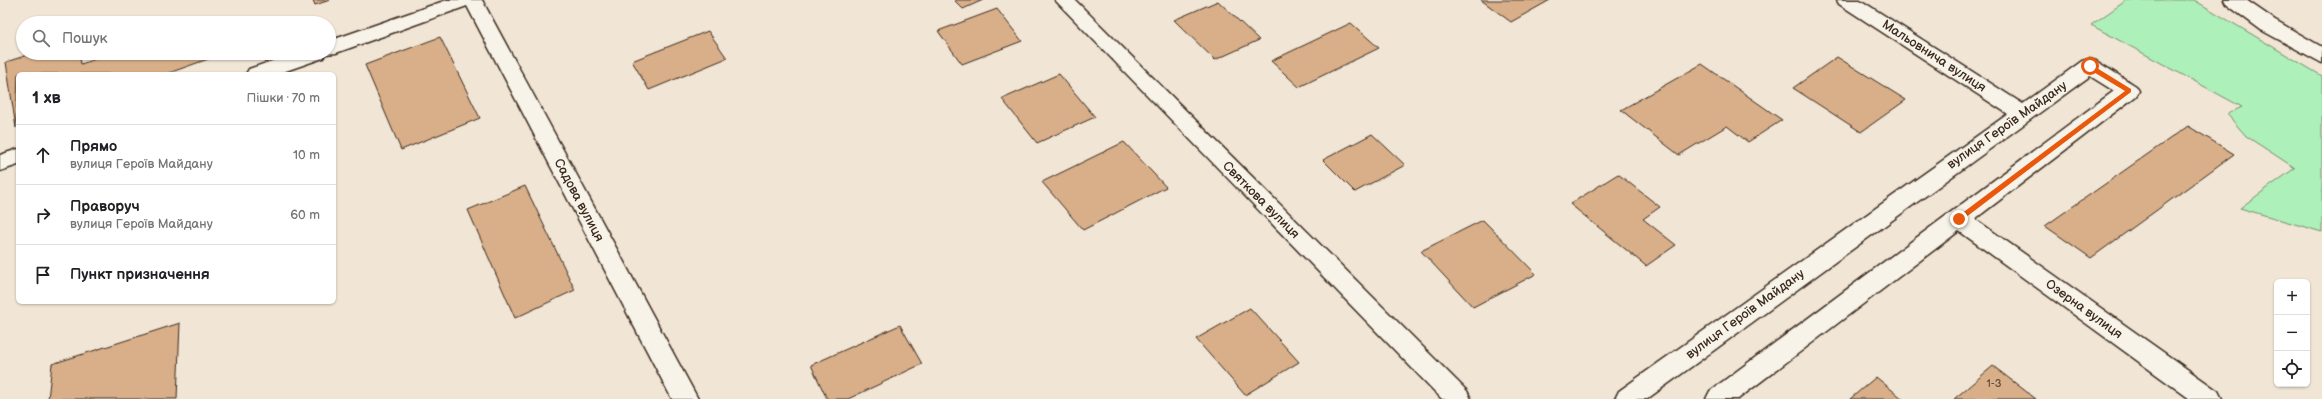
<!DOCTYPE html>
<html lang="uk">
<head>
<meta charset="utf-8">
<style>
	:root { --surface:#fff; --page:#f6f6f6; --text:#202124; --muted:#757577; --line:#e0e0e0 }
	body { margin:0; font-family:"Balsamiq Sans",sans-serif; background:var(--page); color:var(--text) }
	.controls { position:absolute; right:12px; bottom:12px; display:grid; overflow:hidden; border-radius:6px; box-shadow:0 1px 3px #0004 }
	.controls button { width:36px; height:36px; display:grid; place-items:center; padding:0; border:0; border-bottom:1px solid var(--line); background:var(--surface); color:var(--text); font:20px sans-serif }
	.stop { position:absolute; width:12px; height:12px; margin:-9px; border:3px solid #ea580c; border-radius:50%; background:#fff }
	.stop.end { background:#ea580c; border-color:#fff; box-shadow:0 1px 4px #0008 }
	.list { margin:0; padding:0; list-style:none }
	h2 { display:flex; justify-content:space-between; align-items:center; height:52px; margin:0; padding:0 16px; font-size:17px }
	h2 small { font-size:13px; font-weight:400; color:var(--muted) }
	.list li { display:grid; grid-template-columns:26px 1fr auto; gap:12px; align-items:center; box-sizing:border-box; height:60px; padding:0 16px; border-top:1px solid var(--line) }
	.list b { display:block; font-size:15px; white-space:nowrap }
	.list p { margin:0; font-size:13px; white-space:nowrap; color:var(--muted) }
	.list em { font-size:13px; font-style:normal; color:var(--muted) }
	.icon { flex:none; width:22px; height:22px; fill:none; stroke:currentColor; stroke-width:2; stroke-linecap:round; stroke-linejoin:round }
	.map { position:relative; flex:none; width:2322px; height:399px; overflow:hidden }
	.search { position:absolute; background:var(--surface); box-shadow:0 1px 3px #0004; left:16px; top:16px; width:320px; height:44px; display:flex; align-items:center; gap:10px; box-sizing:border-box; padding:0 14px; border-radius:22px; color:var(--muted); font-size:15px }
	.panel { position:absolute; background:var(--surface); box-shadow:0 1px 3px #0004; left:16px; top:72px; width:320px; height:232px; border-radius:6px }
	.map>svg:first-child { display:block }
	.green { fill:#aef0b9; stroke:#748d6c }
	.building { fill:#d8af89; stroke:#3b2a1e }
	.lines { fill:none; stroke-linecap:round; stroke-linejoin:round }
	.minor-casing { stroke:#3b2a1e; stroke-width:3 }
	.minor { fill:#f7f3e8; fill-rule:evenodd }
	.route { fill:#ea580c }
	.labels { text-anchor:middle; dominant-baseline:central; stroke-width:3; stroke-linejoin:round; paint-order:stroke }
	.number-label { font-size:11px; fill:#624b39 }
	.street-label { font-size:13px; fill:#3b2a1e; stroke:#f7f3e8 }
</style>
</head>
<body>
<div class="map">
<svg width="2322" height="399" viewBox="0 0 2322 399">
	<rect width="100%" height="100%" fill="#f1e5d5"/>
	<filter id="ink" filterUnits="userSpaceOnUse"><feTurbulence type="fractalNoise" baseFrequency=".025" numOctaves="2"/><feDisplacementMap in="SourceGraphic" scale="8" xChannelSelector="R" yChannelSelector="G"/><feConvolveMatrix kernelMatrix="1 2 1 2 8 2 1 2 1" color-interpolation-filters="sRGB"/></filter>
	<g filter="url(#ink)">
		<!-- green -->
		<polygon class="green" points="2127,0 2194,0 2322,76 2322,232 2240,208 2295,168 2246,136 2227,114 2242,107 2091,25"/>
		<!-- building -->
		<g class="building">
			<polygon points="313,0 330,0 315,5"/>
			<polygon points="954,0 983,0 963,9"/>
			<polygon points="1481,0 1550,0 1511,22"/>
			<polygon points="1218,1 1259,40 1215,60 1174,20"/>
			<polygon points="997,9 1022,41 962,64 938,31"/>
			<polygon points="215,17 216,23 199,23"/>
			<polygon points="1351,23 1379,48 1299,87 1271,61"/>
			<polygon points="708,31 727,58 649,90 632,61"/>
			<polygon points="440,37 480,118 401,150 365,65"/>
			<polygon points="34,53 79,53 81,64 113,53 225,53 166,74 18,74 16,128 6,62"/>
			<polygon points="1837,57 1906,100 1861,132 1793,88"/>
			<polygon points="1702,64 1782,120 1748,142 1727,126 1679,155 1621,110"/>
			<polygon points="1059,74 1095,117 1037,143 1002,99"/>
			<polygon points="2188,126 2234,154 2091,258 2045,226"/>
			<polygon points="1372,134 1405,165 1355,192 1323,160"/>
			<polygon points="1124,142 1166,187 1083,230 1042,182"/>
			<polygon points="1618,174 1660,207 1643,219 1676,245 1646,266 1570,204"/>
			<polygon points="525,186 575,290 515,318 468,210"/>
			<polygon points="1483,220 1536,274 1473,307 1421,251"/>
			<polygon points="1250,308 1299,362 1245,395 1196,339"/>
			<polygon points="180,323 177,399 48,399 52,364"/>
			<polygon points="900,325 922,364 848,399 827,399 811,365"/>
			<polygon points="1993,366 2036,399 1954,399"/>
			<polygon points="1876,377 1903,399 1850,399"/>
		</g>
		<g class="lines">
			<!-- minor casing -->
			<g class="minor-casing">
				<g id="minor">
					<polygon points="447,0 482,0 698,399 672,399 467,6 336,53 325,54 323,58 277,74 246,74 249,69 295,53 329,53 329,41"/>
					<polygon points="1055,0 1075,0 1467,391 1471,399 1442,399"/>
					<polygon points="1837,0 1860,0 2023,104 2082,61 2089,59 2096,61 2136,86 2139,91 2136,96 1975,219 2218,391 2222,399 2190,399 1959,231 1738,399 1706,399 1710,391 2114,91 2090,76 1647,399 1615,399 1619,391 2008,114 1839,4"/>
					<polygon points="2224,0 2246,0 2275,20 2322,47 2322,63 2261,30 2226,4"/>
					<polygon points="18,149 18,165 0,171 0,155"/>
				</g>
			</g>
			<!-- minor -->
			<use href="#minor" class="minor"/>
		</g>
	</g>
	<!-- route -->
	<polygon class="route" points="2087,65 2092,65 2131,89 2131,92 1961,221 1957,221 1957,217 2125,91 2087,68"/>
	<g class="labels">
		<!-- number labels -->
		<g class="number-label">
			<text x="1994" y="383">1-3</text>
		</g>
		<!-- street labels -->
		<g class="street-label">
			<text transform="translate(1934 56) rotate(33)">Мальовнича вулиця</text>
			<text transform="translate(2007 125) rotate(-35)">вулиця Героїв Майдану</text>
			<text transform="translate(579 200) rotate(62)">Садова вулиця</text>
			<text transform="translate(1261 200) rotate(45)">Святкова вулиця</text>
			<text transform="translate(2084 309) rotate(36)">Озерна вулиця</text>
			<text transform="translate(1745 314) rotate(-36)">вулиця Героїв Майдану</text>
		</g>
	</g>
</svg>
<div class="controls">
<button>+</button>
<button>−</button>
<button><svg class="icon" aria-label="locate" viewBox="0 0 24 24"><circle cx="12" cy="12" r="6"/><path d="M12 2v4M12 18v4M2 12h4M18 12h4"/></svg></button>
</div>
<div class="stop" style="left:2090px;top:66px"></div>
<div class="stop end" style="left:1959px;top:219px"></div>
<div class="search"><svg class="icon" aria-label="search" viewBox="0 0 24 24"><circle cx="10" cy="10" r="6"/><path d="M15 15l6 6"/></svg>Пошук</div>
<section class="panel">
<h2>1 хв<small>Пішки · 70 m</small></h2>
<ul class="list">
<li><svg class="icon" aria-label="ahead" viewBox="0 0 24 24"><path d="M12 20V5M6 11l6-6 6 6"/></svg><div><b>Прямо</b><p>вулиця Героїв Майдану</p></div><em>10 m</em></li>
<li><svg class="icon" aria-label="right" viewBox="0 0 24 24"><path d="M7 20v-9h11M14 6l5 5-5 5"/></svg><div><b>Праворуч</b><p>вулиця Героїв Майдану</p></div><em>60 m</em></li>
<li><svg class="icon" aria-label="arrive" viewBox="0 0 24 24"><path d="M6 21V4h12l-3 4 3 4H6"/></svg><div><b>Пункт призначення</b></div></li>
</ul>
</section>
</div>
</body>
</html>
